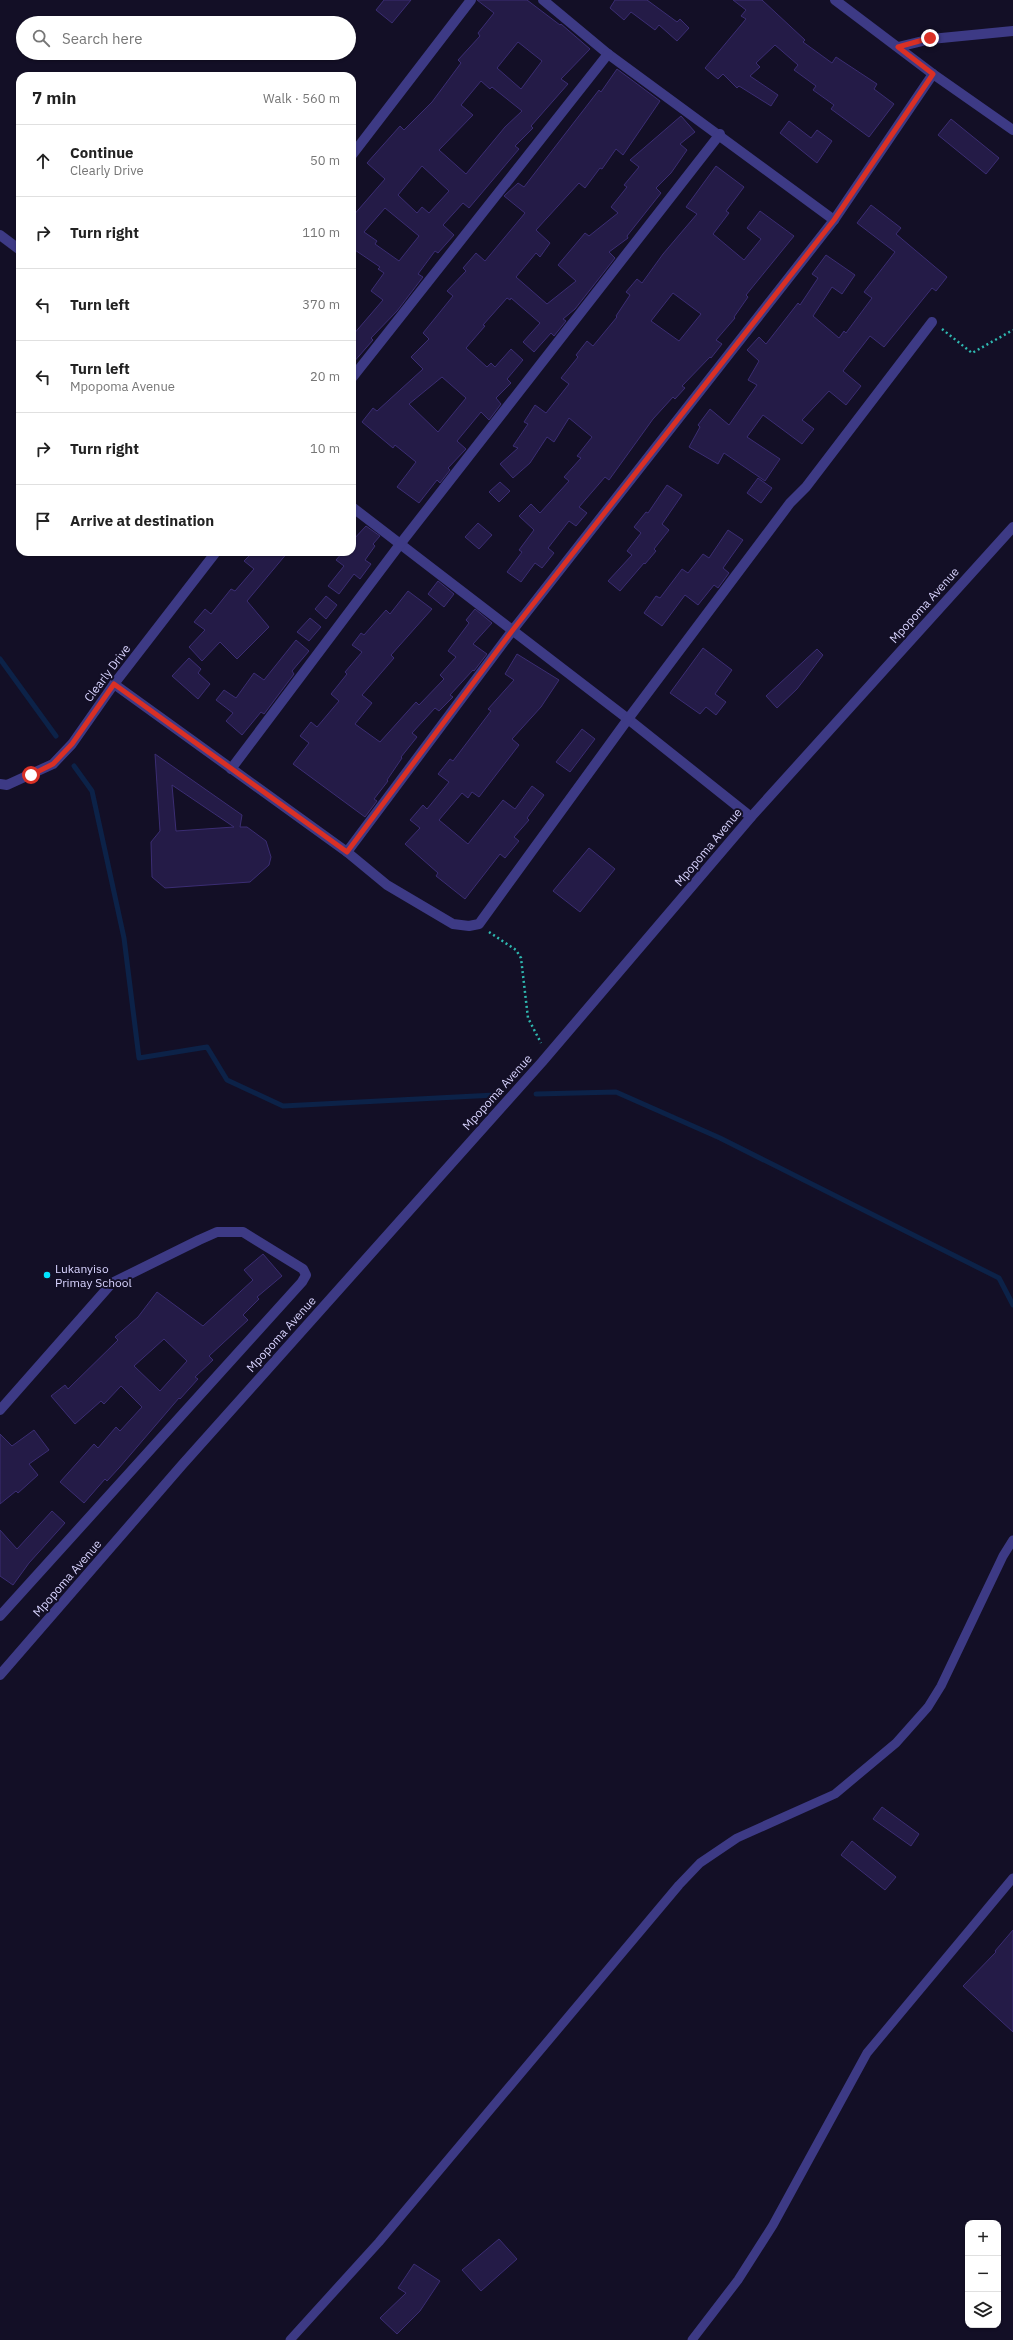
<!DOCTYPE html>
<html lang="en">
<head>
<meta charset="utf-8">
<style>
	:root { --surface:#fff; --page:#f6f6f6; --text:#222; --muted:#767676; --line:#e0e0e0 }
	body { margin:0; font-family:"IBM Plex Sans",sans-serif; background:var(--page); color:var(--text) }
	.controls { position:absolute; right:12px; bottom:12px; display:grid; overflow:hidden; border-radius:8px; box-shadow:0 1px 3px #0004 }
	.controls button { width:36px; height:36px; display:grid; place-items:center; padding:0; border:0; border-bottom:1px solid var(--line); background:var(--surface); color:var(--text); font:20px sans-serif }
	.stop { position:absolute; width:12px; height:12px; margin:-9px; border:3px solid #d93025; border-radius:50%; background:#fff }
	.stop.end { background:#d93025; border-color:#fff; box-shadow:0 1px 4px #0008 }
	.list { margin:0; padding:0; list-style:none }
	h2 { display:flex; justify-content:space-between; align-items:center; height:52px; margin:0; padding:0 16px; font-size:17px }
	h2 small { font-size:13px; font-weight:400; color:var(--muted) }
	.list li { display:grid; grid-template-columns:26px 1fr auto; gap:12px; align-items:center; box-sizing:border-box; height:72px; padding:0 16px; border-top:1px solid var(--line) }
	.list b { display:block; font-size:15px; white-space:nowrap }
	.list p { margin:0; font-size:13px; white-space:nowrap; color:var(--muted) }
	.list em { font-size:13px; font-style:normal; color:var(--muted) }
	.icon { flex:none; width:22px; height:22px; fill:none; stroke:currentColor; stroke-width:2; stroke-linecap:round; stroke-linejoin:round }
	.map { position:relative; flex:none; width:1013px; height:2340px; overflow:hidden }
	.search { position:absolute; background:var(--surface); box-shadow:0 1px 3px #0004; left:16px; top:16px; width:340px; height:44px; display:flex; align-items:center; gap:10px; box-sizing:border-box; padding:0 14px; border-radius:22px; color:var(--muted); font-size:15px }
	.panel { position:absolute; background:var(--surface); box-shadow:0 1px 3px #0004; left:16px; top:72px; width:340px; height:484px; border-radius:12px }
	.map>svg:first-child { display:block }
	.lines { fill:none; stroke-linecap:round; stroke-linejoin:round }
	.stream { stroke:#0c2248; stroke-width:5 }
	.building { fill:#241b47; stroke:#3b2d73; fill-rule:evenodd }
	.path { stroke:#2fb8b0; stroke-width:2.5; stroke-dasharray:2 3; stroke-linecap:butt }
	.service { stroke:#3d3a85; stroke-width:9 }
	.minor { stroke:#3d3a85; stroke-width:10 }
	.tertiary { stroke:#3d3a85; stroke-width:10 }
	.route { stroke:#d93025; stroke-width:5 }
	.poi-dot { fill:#00e5ff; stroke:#130f26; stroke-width:1.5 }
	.labels { text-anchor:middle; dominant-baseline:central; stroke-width:4; stroke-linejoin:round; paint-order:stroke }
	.street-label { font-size:12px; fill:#d9d4ff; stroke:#130f26 }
	.poi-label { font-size:12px; fill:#d9d4ff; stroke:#130f26; text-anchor:start }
</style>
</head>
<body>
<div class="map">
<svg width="1013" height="2340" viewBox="0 0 1013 2340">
	<rect width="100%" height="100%" fill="#130f26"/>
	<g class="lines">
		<!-- stream -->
		<g class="stream">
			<polyline points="0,659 56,736"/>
			<polyline points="74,766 92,791 124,938 139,1058 207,1047 227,1080 283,1106 495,1095"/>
			<polyline points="536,1094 616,1092 720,1138 999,1278 1013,1305"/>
		</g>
	</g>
	<!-- building -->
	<g class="building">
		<polygon points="384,0 411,0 392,23 376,10"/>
		<path d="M477 0H527L560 25 561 24 590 49 561 79 568 84 531 126 533 128 515 146 519 149 469 208 463 203 443 225 454 235 438 253 435 251 418 274 423 277 397 311 371 338 373 340 352 364V336L383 300 371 291 384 273 378 269 380 267 352 248V217L385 179 367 163 400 126 404 130 432 102 461 63 458 60 480 36 478 33 494 13ZM518 42 542 61 521 89 497 68ZM481 81 490 89 492 87 522 111 505 127 466 174 439 150 473 115 461 105ZM422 166 449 191 429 213 422 207 417 213 398 195ZM385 208 419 236 399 261 375 244 377 241 364 232Z"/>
		<polygon points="615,0 647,0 677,22 680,19 689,28 677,41 659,25 655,30 631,12 624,20 610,8"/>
		<polygon points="733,0 762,0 805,40 803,42 832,63 836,57 877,84 874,89 894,104 869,137 831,109 834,105 813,90 816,86 794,70 798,65 775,45 756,63 760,67 750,76 778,95 771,106 739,86 737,88 723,74 718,79 705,68 746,19 741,16 746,10"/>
		<path d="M617 69 660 101 623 155 616 149 602 169 600 168 585 188 579 183 536 230 550 243 540 257 536 253 516 277 547 304 576 281 558 265 585 233 589 236 618 213 611 207 627 187 624 185 639 167 630 160 681 116 695 132 680 144 687 150 671 173 656 188 661 193 627 236 628 238 609 252 615 258 575 309 563 319 566 321 554 336 551 333 534 352 523 342 540 323 511 298 510 300 507 298 483 325 485 326 466 348 487 367 491 363 495 367 511 349 523 360 507 379 511 383 496 398 501 404 489 420 481 412 457 441 466 449 448 468 450 470 440 483 437 480 419 503 397 487 416 462 395 445 393 448 362 422 373 408 377 411 423 369 411 357 429 339 423 333 453 296 447 291 466 271 463 268 476 253 485 261 525 213 504 196 518 183 524 187 599 90 601 92ZM442 377 466 398 438 432 409 404Z"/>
		<polygon points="951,119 999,158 986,174 938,135"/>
		<polygon points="789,121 811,138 817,130 832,141 817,163 780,133"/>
		<path d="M716 166 744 187 726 211 729 213 713 234 744 260 761 239 747 228 760 211 794 236 746 295 748 297 734 317 735 318 716 340 722 344 711 358 710 357 682 386 685 388 675 399 673 397 653 419 609 480 605 477 579 507 587 513 576 526 569 521 548 548 554 553 542 568 535 563 521 582 507 572 522 552 519 550 534 530 519 516 531 504 540 513 569 481 564 477 581 458 577 456 592 437 569 418 554 442 547 437 530 463 513 478 500 464 518 448 513 446 528 424 524 422 535 405 546 413 569 384 561 378 578 357 576 355 587 341 593 346 617 317 616 316 630 295 626 292 637 279 642 283 663 254 697 214 686 207ZM673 293 701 314 679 341 651 321Z"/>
		<polygon points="871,205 901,228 896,234 947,277 936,291 932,288 884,347 870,336 843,371 861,386 846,405 829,391 802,420 814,429 802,444 763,415 747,437 780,459 765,481 724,453 718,464 689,447 700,427 698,425 710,409 729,425 757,385 748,380 759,361 747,350 759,337 766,344 798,303 800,305 818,278 812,274 826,255 855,275 842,294 832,287 813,316 839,338 844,331 846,333 872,298 864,292 895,252 857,223"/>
		<polygon points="758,478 772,488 761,503 747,493"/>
		<polygon points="500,482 510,491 499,502 489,492"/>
		<polygon points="667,485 682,495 662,524 669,530 654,549 656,551 645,564 644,563 620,591 608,581 632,555 627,551 641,533 634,527 646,512 648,513"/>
		<polygon points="478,523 492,535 479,549 465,537"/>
		<polygon points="366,526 380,536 373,544 375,546 365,560 371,564 360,579 354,574 339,594 328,586 344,566 336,560 343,552 352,552 352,541"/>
		<polygon points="728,530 743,540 723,568 729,573 718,588 714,585 698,605 685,595 662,626 644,613 656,596 660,598 682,569 688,573 703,554 709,558"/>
		<polygon points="253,552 288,552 247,601 269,627 237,659 220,642 202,661 189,647 205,630 194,622 205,609 211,614 231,589 235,591 254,569 244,561"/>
		<polygon points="438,581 454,594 444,607 428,594"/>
		<polygon points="408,591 432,609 391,655 394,658 362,695 372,703 355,724 380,742 416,702 419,705 444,679 440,675 456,657 448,651 469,623 466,620 475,609 492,623 473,644 487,654 474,671 473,670 450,695 453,697 439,711 435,708 412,733 417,737 401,757 402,758 387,780 388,781 374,799 377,801 365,817 293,764 309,743 300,736 311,722 317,727 339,701 331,694 347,674 345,672 362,652 352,645 361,633 364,635 386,610 390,614"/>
		<polygon points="326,596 337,605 326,619 315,609"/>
		<polygon points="310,618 321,627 309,641 297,632"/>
		<polygon points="296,640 309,651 292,671 294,674 264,714 261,712 242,735 226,721 233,713 216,700 224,690 236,698 254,673 264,680"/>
		<polygon points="703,648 732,670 715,694 726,702 716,715 706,707 700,714 670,693"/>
		<polygon points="817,649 823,655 797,689 777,708 766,696"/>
		<polygon points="517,654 559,680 541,707 512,739 519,745 479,797 472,792 468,798 462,793 439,820 468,844 503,800 515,809 532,786 544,795 527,818 529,820 514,837 519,841 505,858 500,854 465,899 436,876 438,873 405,844 420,828 410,820 423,805 427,809 449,782 438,774 450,759 453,761 491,711 488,709 514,680 505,674"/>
		<polygon points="189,658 201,669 198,673 210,684 198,699 172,676"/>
		<polygon points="582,729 595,739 570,772 556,762"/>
		<path d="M155 754 242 815 240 827H247L266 841 271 857 269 865 250 882 165 888 152 877 151 842 160 831ZM172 785 234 827 176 831Z"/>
		<polygon points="589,848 615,869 580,912 553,891"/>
		<path d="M263 1254 282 1276 257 1297 259 1299 243 1315 248 1320 209 1356 213 1360 195 1377 198 1379 180 1399 179 1398 119 1468 107 1481 105 1479 84 1503 60 1482 94 1444 98 1448 116 1427 120 1431 142 1407 121 1386 104 1404 101 1401 75 1424 51 1396 65 1385 68 1389 118 1340 115 1337 138 1317 157 1292 203 1326 253 1280 244 1270ZM164 1339 187 1361 160 1391 134 1366Z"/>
		<polygon points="34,1430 49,1450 29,1464 38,1475 18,1493 16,1491 0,1504 0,1434 12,1446"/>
		<polygon points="52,1511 65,1523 29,1563 13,1585 0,1576 0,1530 17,1549"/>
		<polygon points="882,1807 919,1834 911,1846 873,1819"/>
		<polygon points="852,1841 896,1877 885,1890 841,1855"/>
		<polygon points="1013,1930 1013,2032 963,1986 996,1952 995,1951"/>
		<polygon points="499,2239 517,2259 481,2291 462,2270"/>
		<polygon points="414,2264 440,2281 420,2311 397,2334 380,2318 406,2293 398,2288"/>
	</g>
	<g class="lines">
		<!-- path -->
		<g class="path">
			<polyline points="942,329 972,353 1013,330"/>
			<polyline points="489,932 516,950 521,958 528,1018 541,1043"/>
		</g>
		<!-- service -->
		<g class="service">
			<polyline points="290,2340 379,2242 679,1885 700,1863 737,1838 835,1794 896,1743 928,1707 941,1686 1003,1556 1013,1540"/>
			<polyline points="692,2340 738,2280 773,2225 867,2053 1013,1878"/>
		</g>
		<!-- minor -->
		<g class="minor">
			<polyline points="543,0 608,54 834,220"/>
			<polyline points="835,0 933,74 1013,130"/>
			<polyline points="898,47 931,39 1013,31"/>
			<polyline points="352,155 471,0"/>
			<polyline points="0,235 20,250"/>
			<polyline points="352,378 608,54"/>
			<polyline points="352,507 628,719 751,817"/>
			<polyline points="114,684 347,852 387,885 453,924 469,926 479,924 628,719 790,503 806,487 932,322"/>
			<polyline points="231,769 401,543 720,134"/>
			<polyline points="0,784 7,785 53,764 72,744 114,684 216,552"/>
			<polyline points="347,852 512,631 834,220 933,74"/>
			<polyline points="0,1410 112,1283 199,1240 217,1232 243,1232 303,1269 306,1275 302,1282 0,1616"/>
		</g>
		<!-- tertiary -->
		<polyline class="tertiary" points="0,1675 182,1465 542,1062 751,817 1013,527"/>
	</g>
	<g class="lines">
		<!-- route -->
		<polyline class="route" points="31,775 53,764 72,744 114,684 347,852 512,631 834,220 933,74 898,47 930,38"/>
	</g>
	<!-- markers -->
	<circle class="poi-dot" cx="47" cy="1275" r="4"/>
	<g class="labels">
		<!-- street labels -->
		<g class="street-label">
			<text transform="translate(924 605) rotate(-48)">Mpopoma Avenue</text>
			<text transform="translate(107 673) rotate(-53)">Clearly Drive</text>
			<text transform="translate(708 847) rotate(-50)">Mpopoma Avenue</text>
			<text transform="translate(497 1092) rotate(-48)">Mpopoma Avenue</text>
			<text transform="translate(281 1334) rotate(-48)">Mpopoma Avenue</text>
			<text transform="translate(67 1578) rotate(-49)">Mpopoma Avenue</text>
		</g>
		<!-- poi labels -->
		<g class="poi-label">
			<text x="55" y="1268">Lukanyiso<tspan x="55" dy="14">Primay School</tspan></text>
		</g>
	</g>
</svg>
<div class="controls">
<button>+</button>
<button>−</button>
<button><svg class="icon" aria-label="layers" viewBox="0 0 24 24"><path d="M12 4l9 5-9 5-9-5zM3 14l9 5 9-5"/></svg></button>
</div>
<div class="stop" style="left:31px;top:775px"></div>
<div class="stop end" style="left:930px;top:38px"></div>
<div class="search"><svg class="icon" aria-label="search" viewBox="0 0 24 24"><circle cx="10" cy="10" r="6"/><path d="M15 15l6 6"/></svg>Search here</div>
<section class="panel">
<h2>7 min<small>Walk · 560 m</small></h2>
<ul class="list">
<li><svg class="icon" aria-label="ahead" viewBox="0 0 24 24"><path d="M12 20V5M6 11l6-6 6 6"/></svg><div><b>Continue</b><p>Clearly Drive</p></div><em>50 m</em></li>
<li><svg class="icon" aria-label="right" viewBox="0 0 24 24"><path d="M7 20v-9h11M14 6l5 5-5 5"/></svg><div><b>Turn right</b></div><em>110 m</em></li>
<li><svg class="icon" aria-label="left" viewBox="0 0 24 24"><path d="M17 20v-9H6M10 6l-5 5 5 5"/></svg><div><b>Turn left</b></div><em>370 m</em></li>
<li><svg class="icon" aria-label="left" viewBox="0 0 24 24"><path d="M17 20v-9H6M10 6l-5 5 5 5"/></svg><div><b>Turn left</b><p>Mpopoma Avenue</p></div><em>20 m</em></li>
<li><svg class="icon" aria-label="right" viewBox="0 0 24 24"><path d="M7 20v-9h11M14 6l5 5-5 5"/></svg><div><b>Turn right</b></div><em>10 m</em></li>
<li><svg class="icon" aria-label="arrive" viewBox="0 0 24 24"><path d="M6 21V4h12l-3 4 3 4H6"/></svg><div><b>Arrive at destination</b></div></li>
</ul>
</section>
</div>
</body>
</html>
